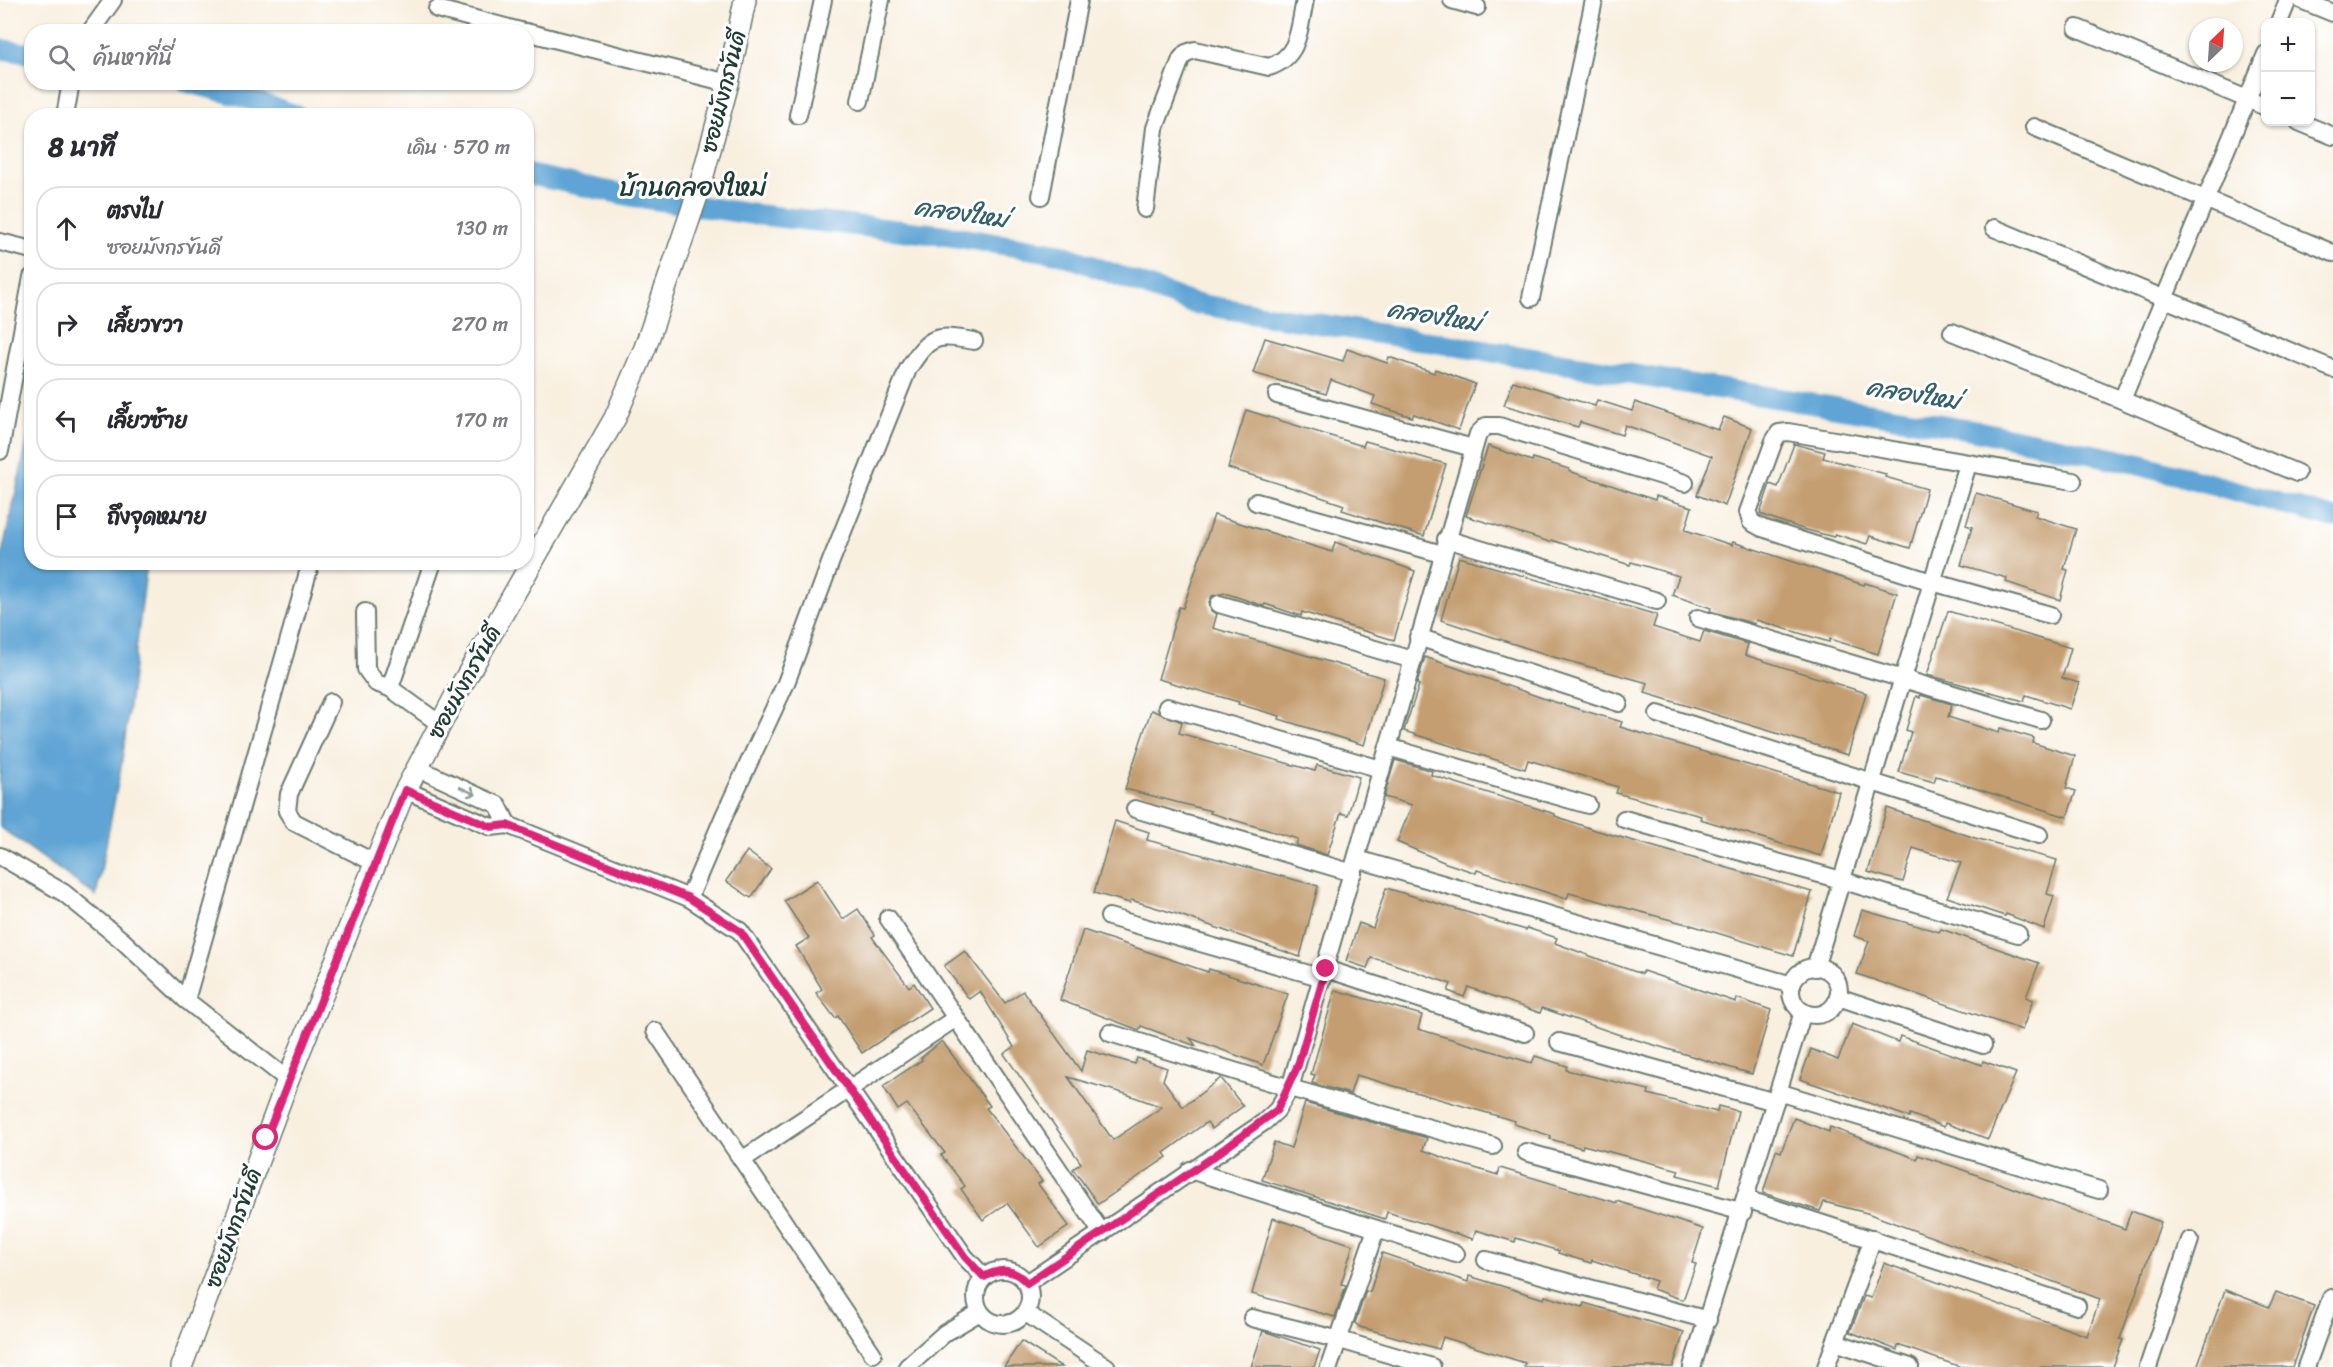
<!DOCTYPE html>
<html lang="th">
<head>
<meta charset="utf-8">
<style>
	:root { --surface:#fff; --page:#f7f7f7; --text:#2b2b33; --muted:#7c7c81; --line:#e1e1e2 }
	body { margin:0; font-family:Sriracha,"Playpen Sans Thai",sans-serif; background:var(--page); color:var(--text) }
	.controls { position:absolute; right:18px; top:18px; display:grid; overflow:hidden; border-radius:12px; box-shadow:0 2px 4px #0004 }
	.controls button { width:54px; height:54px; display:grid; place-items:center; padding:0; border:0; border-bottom:2px solid var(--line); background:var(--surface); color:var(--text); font:30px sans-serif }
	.compass { position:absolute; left:2189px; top:18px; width:54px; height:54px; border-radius:50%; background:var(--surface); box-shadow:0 2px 4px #0004; rotate:25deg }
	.stop { position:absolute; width:18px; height:18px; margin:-14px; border:4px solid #db2777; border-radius:50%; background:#fff }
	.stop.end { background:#db2777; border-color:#fff; box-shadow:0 2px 6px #0008 }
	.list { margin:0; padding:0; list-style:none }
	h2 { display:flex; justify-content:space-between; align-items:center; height:78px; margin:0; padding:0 24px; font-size:26px }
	h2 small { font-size:20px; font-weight:400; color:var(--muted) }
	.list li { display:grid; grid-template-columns:39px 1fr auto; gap:18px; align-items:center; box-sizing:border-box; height:84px; margin:0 12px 12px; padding:0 12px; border:2px solid var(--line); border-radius:24px }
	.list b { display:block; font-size:22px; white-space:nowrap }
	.list p { margin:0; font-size:20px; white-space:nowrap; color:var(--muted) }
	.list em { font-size:20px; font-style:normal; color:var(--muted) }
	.icon { flex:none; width:33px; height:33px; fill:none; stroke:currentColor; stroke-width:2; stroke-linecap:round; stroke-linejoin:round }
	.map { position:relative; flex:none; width:2333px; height:1367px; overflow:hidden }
	.search { position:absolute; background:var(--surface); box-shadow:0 2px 4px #0004; left:24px; top:24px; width:510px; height:66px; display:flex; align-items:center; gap:15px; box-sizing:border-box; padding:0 21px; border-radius:24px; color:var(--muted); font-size:22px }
	.panel { position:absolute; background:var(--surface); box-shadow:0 2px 4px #0004; left:24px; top:108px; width:510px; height:462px; border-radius:24px }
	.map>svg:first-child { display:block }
	.water { fill:#5ea4d4; stroke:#3e7084; stroke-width:1.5 }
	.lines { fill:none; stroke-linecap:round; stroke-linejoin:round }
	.canal { stroke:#5ea4d4; stroke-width:21 }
	.building { fill:#c49e71; fill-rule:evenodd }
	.minor-casing { stroke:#6b7b70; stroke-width:20 }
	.tertiary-casing { stroke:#6b7b70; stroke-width:24 }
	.minor { stroke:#fff; stroke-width:16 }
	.tertiary { stroke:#fff; stroke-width:21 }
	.oneway { stroke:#8f9e9a }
	.route { stroke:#db2777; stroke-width:8 }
	.labels { text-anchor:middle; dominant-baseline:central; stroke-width:6; stroke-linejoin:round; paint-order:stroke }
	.street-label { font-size:22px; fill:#1f3d34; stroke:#fff }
	.water-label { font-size:24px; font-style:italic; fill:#35616c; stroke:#fff }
	.quarter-label { font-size:26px; fill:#1f3d34; stroke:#fff }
</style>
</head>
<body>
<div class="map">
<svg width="2333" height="1367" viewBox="0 0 2333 1367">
	<rect width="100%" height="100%" fill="#fff"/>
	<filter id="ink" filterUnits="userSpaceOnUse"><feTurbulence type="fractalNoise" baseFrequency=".0167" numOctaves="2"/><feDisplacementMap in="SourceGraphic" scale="12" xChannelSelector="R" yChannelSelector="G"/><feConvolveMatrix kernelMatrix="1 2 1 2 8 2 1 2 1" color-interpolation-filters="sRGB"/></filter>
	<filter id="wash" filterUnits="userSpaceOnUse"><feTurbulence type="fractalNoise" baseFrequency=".008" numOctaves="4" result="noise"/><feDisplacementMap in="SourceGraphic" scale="24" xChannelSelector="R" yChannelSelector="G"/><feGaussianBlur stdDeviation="1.35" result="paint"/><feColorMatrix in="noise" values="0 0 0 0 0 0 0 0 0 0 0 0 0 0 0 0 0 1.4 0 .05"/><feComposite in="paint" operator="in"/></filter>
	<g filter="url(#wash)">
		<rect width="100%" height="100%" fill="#f8efdf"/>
		<!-- water -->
		<polygon class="water" points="31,425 32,562 147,563 122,762 96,896 0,827 0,562"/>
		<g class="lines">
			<!-- canal -->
			<g class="canal">
				<polyline points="0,49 32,54"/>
				<polyline points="187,82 240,96 298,116"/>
				<polyline points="526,174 631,196 751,214 943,235 1061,254 1191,303 1968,429 2135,463 2333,518"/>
			</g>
		</g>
		<g id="blocks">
			<!-- building -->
			<g class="building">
				<polygon points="1265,338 1343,361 1347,349 1387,363 1389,357 1434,373 1435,369 1475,384 1459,430 1414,414 1412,417 1372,404 1375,396 1331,380 1326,394 1253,373"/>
				<polygon points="1513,381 1595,406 1597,400 1632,411 1635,402 1718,430 1724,417 1752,428 1725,506 1697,495 1712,456 1625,425 1622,435 1580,422 1578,427 1504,405"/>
				<polygon points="1246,410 1363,446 1365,441 1446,464 1424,536 1342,510 1344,505 1303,491 1228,468"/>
				<polygon points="1794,444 1825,452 1823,458 1886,474 1885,477 1927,489 1910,548 1870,536 1867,544 1835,534 1834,537 1803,529 1760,514 1770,484 1778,487"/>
				<polygon points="1488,446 1532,461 1533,458 1569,469 1569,471 1655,500 1656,496 1692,507 1685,530 1732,545 1733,542 1864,585 1865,583 1897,593 1878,654 1830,639 1829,642 1756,620 1755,624 1710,611 1711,608 1672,595 1679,576 1631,562 1630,565 1551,540 1550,542 1466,516"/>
				<polygon points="1976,493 2037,511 2035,516 2076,529 2064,569 2068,570 2060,600 2006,582 2007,578 1961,565 1972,527 1966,525"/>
				<polygon points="1214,515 1332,552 1335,542 1415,571 1394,640 1302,612 1301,616 1265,604 1264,606 1225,593 1212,596 1209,602 1211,611 1217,614 1213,628 1384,678 1364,745 1279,719 1280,716 1238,704 1239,702 1158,679 1179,607 1183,608"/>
				<polygon points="1459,557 1657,615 1653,627 1700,642 1704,631 1748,644 1745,655 1866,693 1848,755 1645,693 1648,683 1554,657 1441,620"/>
				<polygon points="1948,611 2071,648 2062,678 2079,683 2070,709 2026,695 2024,701 1927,675"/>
				<polygon points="1425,657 1548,700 1622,722 1620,727 1839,792 1821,856 1700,819 1701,816 1616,793 1618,787 1573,773 1528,760 1525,769 1404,731 1419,685 1417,684"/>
				<polygon points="1920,695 1952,704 1948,717 1999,733 2000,728 2034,738 2033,743 2075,756 2066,788 2076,791 2067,817 1936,776 1934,782 1899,772 1911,732 1906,730 1916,696 1920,698"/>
				<polygon points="1151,710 1182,722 1179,733 1315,771 1317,765 1359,777 1348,815 1341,813 1327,855 1296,845 1298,839 1210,813 1211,811 1125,789"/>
				<polygon points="1395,760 1432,771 1431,775 1555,814 1555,816 1595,830 1812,892 1793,956 1694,926 1569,893 1567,899 1477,870 1476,873 1446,863 1397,842 1412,805 1384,797"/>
				<polygon points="1887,808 1975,838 2057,860 2047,894 2054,896 2044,929 2006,914 2005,916 1947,897 1961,863 1913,848 1903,882 1868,872"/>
				<polygon points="1115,821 1149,832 1147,840 1318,886 1300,957 1180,915 1131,900 1130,903 1094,893"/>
				<polygon points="747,851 771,869 751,898 726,881"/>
				<polygon points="817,880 843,919 858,909 875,935 872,937 909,987 914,983 930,1008 862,1053 838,1016 835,1018 816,993 822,989 796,946 809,938 784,901"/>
				<polygon points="1386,888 1526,930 1527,928 1557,938 1555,943 1604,961 1642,974 1643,971 1736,1002 1737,998 1771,1010 1752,1074 1617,1034 1542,1008 1540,1013 1468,987 1464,997 1448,991 1451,984 1385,961 1371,958 1367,968 1346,961 1359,923 1373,928"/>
				<polygon points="1862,910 1939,932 1941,929 2039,963 2026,997 2033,1000 2022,1030 1857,974 1869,941 1854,936"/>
				<polygon points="1083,930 1208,972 1209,969 1288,994 1263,1065 1190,1038 1196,1046 1141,1026 1139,1030 1060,1000"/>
				<path d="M965 951 1005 1003 1023 991 1081 1071 1087 1050 1135 1064 1137 1058 1167 1068 1163 1080 1183 1107 1221 1078 1243 1106 1212 1129 1207 1122 1164 1153 1167 1157 1098 1204 1073 1169 1081 1163 1004 1054 1014 1047 980 991 969 999 944 966ZM1068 1077 1126 1094 1162 1107 1113 1140Z"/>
				<polygon points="1335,990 1422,1015 1418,1029 1532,1063 1535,1056 1567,1066 1566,1070 1649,1090 1648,1094 1717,1112 1718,1106 1738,1111 1719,1186 1677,1175 1679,1170 1583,1145 1582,1148 1550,1139 1551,1136 1514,1124 1515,1121 1356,1075 1350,1094 1312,1083 1315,1075 1311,1074"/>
				<polygon points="1852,1024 1898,1042 1900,1036 1982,1065 1983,1061 2016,1073 1988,1139 1945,1123 1944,1127 1910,1114 1909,1117 1800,1079 1811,1049 1838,1060"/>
				<polygon points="942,1041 990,1106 986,1108 1042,1181 1038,1184 1069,1226 1039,1247 1007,1203 983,1220 961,1189 965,1186 941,1155 945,1153 907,1104 898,1110 883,1086 922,1060 921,1058"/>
				<polygon points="1305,1103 1427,1138 1423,1150 1458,1163 1498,1175 1500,1168 1617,1203 1617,1201 1703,1229 1692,1263 1696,1264 1683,1300 1653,1289 1656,1281 1592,1260 1591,1263 1558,1253 1559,1251 1516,1238 1515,1242 1476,1230 1473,1239 1387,1212 1385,1219 1262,1180 1274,1142 1291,1148"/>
				<polygon points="1794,1118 1829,1132 1830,1127 1917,1159 1918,1155 1955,1167 2125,1229 2131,1211 2161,1222 2120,1339 2123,1340 2113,1367 1961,1367 1898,1345 1897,1350 1850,1332 1864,1296 1871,1298 1884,1263 2087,1336 2100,1299 1867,1213 1824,1202 1820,1211 1763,1193 1776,1150 1781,1152"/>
				<polygon points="1273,1218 1353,1245 1341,1284 1346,1285 1335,1317 1252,1294"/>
				<polygon points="1382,1253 1468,1282 1469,1276 1544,1299 1545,1296 1583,1307 1584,1303 1684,1332 1673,1367 1524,1367 1525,1363 1443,1337 1439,1349 1360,1327 1355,1323 1366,1291 1370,1292"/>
				<polygon points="2225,1290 2269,1307 2276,1292 2314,1306 2292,1367 2197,1367"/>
				<polygon points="1263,1331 1320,1350 1314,1367 1251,1367"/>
				<polygon points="1021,1341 1062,1367 1004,1367"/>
			</g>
		</g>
	</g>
	<g filter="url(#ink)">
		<use href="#blocks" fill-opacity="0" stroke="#6b7b70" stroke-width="1.5"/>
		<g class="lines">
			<!-- minor casing -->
			<g class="minor-casing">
				<g id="minor">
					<polyline points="1452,0 1477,7"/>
					<polyline points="2301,0 2333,13"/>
					<polyline points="437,9 524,32"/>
					<polyline points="2279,22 2288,0"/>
					<polyline points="2077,28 2266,107"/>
					<polyline points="90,32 113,0"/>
					<polyline points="526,32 728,83"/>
					<polyline points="860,101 881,0"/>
					<polyline points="798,115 823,0"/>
					<polyline points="65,116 71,82"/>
					<polyline points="2299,122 2333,136"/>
					<polyline points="2034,127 2333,253"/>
					<polyline points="1041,196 1079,0"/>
					<path d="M1145 209 1155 128 1181 59 1186 53 1195 50 1269 67C1300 57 1299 28 1305 0"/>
					<polyline points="1994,228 2333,369"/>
					<polyline points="0,242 32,250"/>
					<polyline points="1531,298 1594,0"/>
					<polyline points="1952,332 2122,400 2297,473"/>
					<polyline points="1277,395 1473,448"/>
					<polyline points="2122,400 2266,54"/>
					<polyline points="0,451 32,277"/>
					<polyline points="1256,502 1442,554"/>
					<polyline points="1446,539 1657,601"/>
					<polyline points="433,562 390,688 440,724"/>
					<polyline points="1219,604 1413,660"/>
					<polyline points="365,612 366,669 376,683 390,688"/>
					<polyline points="2050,615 1932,582 1762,528 1751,522 1748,512 1774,441 1779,433 1788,432 2073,481"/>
					<polyline points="1698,618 2041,720"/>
					<polyline points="1418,637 1619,703"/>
					<polyline points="331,702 289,794 287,811 294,822 375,863"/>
					<polyline points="1167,707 1381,769"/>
					<polyline points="1658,714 2039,835"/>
					<polyline points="1388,747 1588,805"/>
					<polyline points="417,768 498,805 508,825"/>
					<polyline points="405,790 491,827 508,825 689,898 740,931 965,1257 984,1277"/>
					<polyline points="1135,809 1353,873"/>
					<polyline points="1624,819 1841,880 2018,934"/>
					<polyline points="0,856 64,893 123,941 186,1000 288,1080"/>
					<polyline points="1357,859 1792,985"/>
					<path d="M689 898 724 816 786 683 831 561 908 369C930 335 935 334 974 341"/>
					<polyline points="1109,917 1323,978"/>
					<polyline points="888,918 1102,1233"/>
					<circle cx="1815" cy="991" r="24"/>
					<polyline points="1815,968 1968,464"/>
					<polyline points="1326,969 1525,1033"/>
					<polyline points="1838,997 1983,1045"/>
					<polyline points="186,1000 311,562"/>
					<polyline points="655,1031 873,1354"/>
					<polyline points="1110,1033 1290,1088 1493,1146"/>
					<polyline points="1559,1042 1775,1102"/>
					<polyline points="1778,1092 2099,1190"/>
					<polyline points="1526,1152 1743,1212"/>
					<polyline points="742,1160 956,1018"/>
					<polyline points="1190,1170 1456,1254"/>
					<polyline points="1746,1199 2077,1306"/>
					<polyline points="1486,1260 1708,1320"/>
					<circle cx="1003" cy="1297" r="27"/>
					<polyline points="1027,1283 1264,1122 1277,1110 1290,1088 1478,434 1486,426 1499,426 1685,483"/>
					<polyline points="1026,1313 1107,1367"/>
					<polyline points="1252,1318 1340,1340 1432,1367"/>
					<polyline points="1835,1342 1910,1367"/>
					<polyline points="907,1367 945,1333 980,1312"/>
					<polyline points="1329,1367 1376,1229"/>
					<polyline points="1692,1367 1803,1012"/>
					<polyline points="1826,1367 1873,1239"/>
					<polyline points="2148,1367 2190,1240"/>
					<polyline points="2306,1367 2331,1298"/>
				</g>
			</g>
			<!-- tertiary casing -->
			<g class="tertiary-casing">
				<polyline id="tertiary" points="181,1367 288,1080 402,797 457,693 615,418 645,348 699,190 728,83 745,0"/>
			</g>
			<!-- minor -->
			<use href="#minor" class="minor"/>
			<!-- tertiary -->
			<use href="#tertiary" class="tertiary"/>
		</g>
		<!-- one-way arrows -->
		<defs><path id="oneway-shaft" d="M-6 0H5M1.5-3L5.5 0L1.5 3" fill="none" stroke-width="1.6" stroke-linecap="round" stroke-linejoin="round" transform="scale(1.5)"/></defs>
		<use class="oneway" href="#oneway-shaft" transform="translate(468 791) rotate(25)"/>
	</g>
	<g class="lines" filter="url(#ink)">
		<!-- route -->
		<path class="route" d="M266 1138 405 790 491 827 507 825 689 898 740 931 965 1257 984 1277C1001 1267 1014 1269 1027 1283L1213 1157 1277 1110 1298 1065 1326 969"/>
	</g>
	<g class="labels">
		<!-- street labels -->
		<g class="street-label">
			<text transform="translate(723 92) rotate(-76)">ซอยมังกรขันดี</text>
			<text transform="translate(464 682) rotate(-61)">ซอยมังกรขันดี</text>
			<text transform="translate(233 1228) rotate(-70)">ซอยมังกรขันดี</text>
		</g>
		<!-- water labels -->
		<g class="water-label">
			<text transform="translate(961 213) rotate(8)">คลองใหม่</text>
			<text transform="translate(1434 316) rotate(9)">คลองใหม่</text>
			<text transform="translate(1913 394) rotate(9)">คลองใหม่</text>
		</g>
		<!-- quarter labels -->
		<g class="quarter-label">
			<text x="693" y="187">บ้านคลองใหม่</text>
		</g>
	</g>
</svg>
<div class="controls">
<button>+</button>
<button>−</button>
</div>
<svg class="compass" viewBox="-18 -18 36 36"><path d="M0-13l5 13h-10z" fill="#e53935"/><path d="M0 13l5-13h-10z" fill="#7c7c81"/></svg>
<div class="stop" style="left:266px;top:1138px"></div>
<div class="stop end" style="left:1326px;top:969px"></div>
<div class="search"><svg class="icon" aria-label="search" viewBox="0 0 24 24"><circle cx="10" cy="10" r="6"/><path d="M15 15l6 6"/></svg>ค้นหาที่นี่</div>
<section class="panel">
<h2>8 นาที<small>เดิน · 570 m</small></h2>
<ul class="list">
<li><svg class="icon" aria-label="ahead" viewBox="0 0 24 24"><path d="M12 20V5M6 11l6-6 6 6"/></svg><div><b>ตรงไป</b><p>ซอยมังกรขันดี</p></div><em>130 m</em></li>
<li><svg class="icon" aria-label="right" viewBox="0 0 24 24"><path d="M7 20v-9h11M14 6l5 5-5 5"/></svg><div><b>เลี้ยวขวา</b></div><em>270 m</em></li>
<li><svg class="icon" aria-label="left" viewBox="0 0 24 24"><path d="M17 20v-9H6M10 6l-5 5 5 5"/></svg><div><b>เลี้ยวซ้าย</b></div><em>170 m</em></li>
<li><svg class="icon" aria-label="arrive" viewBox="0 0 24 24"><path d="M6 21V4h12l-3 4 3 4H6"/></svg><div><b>ถึงจุดหมาย</b></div></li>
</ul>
</section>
</div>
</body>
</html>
